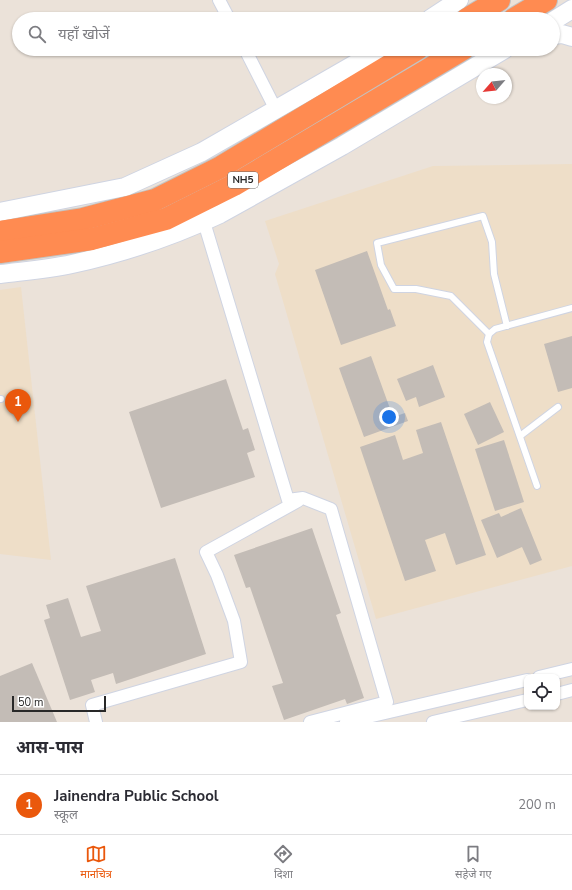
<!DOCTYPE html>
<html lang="hi">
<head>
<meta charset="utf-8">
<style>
	:root { --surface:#fff; --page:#f7f7f7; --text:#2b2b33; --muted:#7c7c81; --line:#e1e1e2; --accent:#ea580c }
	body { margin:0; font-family:"Nunito Sans","Noto Sans Devanagari",sans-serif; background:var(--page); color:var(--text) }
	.controls { position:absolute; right:12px; bottom:12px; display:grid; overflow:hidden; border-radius:8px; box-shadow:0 1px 3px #0004 }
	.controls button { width:36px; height:36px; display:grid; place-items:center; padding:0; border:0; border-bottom:1px solid var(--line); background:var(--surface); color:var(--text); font:20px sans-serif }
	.compass { position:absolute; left:476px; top:68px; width:36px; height:36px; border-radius:50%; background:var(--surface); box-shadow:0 1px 3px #0004; rotate:242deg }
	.scale { position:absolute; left:12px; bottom:10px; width:94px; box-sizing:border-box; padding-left:4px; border:2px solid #282828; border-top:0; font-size:11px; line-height:14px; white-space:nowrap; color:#282828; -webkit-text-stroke:3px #fff; paint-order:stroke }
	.you { position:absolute; left:389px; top:417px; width:14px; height:14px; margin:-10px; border:3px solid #fff; border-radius:50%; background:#1a73e8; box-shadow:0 0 0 6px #1a73e833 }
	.badge { display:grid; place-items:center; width:26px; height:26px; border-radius:50%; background:var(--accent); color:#fff; font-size:13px; font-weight:700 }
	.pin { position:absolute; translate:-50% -33px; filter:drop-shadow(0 1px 2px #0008) }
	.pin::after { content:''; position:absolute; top:21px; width:14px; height:12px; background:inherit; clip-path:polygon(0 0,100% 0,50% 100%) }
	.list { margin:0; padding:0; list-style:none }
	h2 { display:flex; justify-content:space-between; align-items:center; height:52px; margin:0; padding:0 16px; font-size:17px }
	h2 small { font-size:13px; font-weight:400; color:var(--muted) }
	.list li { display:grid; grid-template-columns:26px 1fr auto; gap:12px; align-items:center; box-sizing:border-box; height:60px; padding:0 16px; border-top:1px solid var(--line) }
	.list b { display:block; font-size:15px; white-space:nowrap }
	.list p { margin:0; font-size:13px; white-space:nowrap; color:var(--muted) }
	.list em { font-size:13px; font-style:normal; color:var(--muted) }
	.icon { flex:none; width:22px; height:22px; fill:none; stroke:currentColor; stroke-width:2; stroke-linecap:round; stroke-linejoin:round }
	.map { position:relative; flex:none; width:572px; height:722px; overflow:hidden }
	.search { position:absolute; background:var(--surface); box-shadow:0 1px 3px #0004; left:12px; right:12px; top:12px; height:44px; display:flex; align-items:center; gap:10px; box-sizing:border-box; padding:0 14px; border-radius:22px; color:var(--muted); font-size:15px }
	.sheet { height:112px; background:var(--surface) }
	nav { display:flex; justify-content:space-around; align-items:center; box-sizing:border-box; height:56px; border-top:1px solid var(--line); background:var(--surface); font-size:11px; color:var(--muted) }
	nav a { display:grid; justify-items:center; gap:2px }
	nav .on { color:var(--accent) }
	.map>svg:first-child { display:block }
	.education { fill:#eedec8 }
	.building { fill:#c3bcb6 }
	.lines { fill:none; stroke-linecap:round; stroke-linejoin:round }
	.lane-casing { stroke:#cfd4e2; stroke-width:8 }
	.street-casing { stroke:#cfd4e2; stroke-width:14 }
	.secondary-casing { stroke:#cfd4e2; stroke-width:20 }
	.highway-casing { stroke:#c3c3c3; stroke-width:24 }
	.lane { stroke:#fff; stroke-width:6 }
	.street { stroke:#fff; stroke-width:12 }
	.secondary { stroke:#fff; stroke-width:18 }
	.highway { stroke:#ff8b51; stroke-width:22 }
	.labels { text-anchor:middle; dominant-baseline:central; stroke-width:4; stroke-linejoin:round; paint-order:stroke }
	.shield { fill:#fff; stroke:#686868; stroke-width:1 }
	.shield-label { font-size:10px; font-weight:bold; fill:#282828 }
</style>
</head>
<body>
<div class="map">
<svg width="572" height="722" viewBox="0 0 572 722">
	<rect width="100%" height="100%" fill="#ebe2d9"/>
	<!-- education -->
	<g class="education">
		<polygon points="572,164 572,566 376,619 275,274 279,264 265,221 433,166"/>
		<polygon points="21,287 51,560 0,554 0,290"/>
	</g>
	<!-- building -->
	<g class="building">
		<polygon points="367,251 388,310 390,309 396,326 341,345 315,270"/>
		<polygon points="572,336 572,388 558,392 544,344"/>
		<polygon points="371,356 393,417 405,413 408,421 364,437 339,368"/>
		<polygon points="433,365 445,397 419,407 416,397 406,401 397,379"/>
		<polygon points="226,379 243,430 248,428 255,450 247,453 255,477 161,508 129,412"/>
		<polygon points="490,402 504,432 478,445 464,414"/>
		<polygon points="441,422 486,555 456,565 445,533 425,540 436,571 405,581 360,447 395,435 403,460 423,453 416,430"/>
		<polygon points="504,440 524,502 495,511 475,449"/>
		<polygon points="521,508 542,560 530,565 522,547 497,558 481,520 499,513 501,517"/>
		<polygon points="312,528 341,613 336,615 364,698 347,704 345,699 284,720 272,686 283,683 250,587 246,588 234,555"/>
		<polygon points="175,558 206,654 116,684 113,673 91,680 95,692 70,700 44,620 50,618 46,605 68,598 81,637 101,631 86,586"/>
		<polygon points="32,663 57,722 0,722 0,676"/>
	</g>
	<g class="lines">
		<!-- lane casing -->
		<g class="lane-casing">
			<g id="lane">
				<polyline points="489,334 451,296 416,289 394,289 381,265 377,243 483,216 492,242 494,274 507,326"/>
				<polyline points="0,399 1,399"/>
				<polyline points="520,436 558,407"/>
				<polyline points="537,486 487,342 489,334 495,329 572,308"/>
			</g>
		</g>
		<!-- street casing -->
		<g class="street-casing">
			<g id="street">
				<polyline points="219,0 229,19"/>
				<polyline points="245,49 276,110"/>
				<polyline points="204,222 288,500 303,498 331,509 387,702 310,722"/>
				<polyline points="539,677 572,669"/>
				<polyline points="557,694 572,690"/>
				<polyline points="96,722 92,705 241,662 234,621 217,575 206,552 298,501"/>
				<polyline points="346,722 527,680"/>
				<polyline points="433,722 527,700"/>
			</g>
		</g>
		<!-- secondary casing -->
		<g class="secondary-casing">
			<g id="secondary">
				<polyline points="430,19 459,0"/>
				<polyline points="553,21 572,9"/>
				<polyline points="553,35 562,34 572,37"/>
				<polyline points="0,212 125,187 202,152 381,49"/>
				<path d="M0 274C24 271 49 269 72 264 123 253 173 236 220 214L342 146 505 49"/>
			</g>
		</g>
		<!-- highway casing -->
		<g class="highway-casing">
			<g id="highway">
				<polyline points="467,19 499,0"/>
				<polyline points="514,19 546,0"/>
				<polyline points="0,232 83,219 155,200 221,167 417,49"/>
				<polyline points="0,252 92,239 166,219 234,185 463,49"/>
			</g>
		</g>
		<!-- lane -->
		<use href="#lane" class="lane"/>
		<!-- street -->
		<use href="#street" class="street"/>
		<!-- secondary -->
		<use href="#secondary" class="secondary"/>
		<!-- highway -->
		<use href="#highway" class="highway"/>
	</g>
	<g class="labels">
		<!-- shield labels -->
		<rect class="shield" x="228" y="172" width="30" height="16" rx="3"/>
		<g class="shield-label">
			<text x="243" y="180">NH5</text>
		</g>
	</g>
</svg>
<div class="controls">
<button><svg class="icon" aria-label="locate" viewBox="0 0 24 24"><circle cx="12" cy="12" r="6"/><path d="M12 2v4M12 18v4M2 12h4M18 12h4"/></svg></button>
</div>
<svg class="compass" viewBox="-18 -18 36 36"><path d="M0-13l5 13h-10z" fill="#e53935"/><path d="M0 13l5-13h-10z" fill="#7c7c81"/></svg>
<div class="scale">50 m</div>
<div class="you"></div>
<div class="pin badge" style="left:18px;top:422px">1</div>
<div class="search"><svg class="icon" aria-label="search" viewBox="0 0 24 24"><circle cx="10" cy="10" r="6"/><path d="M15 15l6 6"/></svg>यहाँ खोजें</div>
</div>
<section class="sheet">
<h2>आस-पास<small></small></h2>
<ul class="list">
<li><span class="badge">1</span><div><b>Jainendra Public School</b><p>स्कूल</p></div><em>200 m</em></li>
</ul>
</section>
<nav>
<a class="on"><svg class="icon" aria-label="map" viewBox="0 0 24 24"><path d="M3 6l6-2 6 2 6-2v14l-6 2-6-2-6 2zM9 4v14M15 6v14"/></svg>मानचित्र</a>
<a><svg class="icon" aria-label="directions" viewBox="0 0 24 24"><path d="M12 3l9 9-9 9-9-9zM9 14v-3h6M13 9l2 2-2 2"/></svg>दिशा</a>
<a><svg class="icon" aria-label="saved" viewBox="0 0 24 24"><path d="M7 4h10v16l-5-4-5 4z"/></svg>सहेजे गए</a>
</nav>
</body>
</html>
